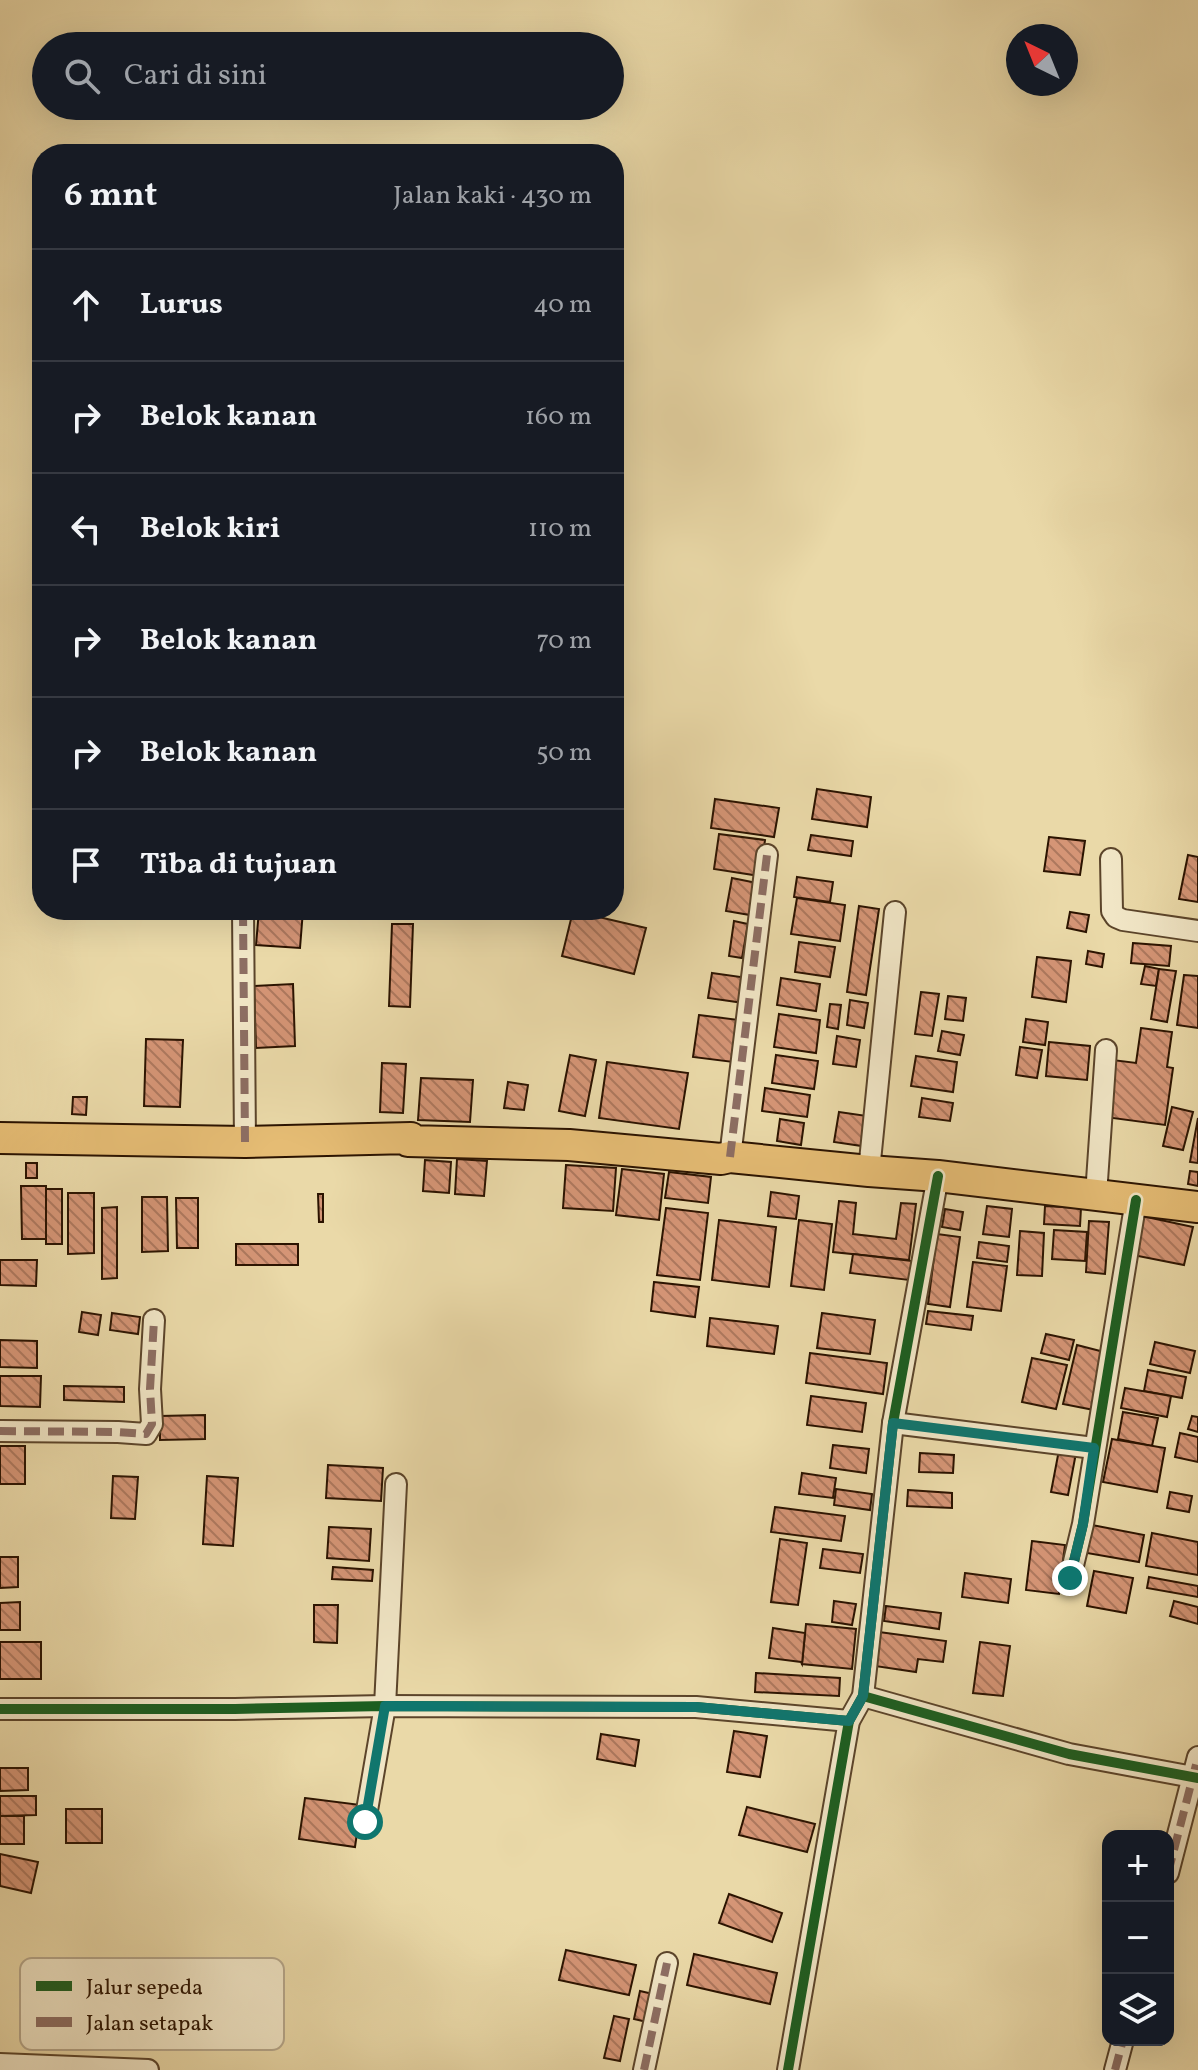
<!DOCTYPE html>
<html lang="id">
<head>
<meta charset="utf-8">
<style>
	:root { --surface:#171b24; --page:#242831; --text:#f1f3f6; --muted:#9ea1a6; --line:#363941 }
	body { margin:0; font-family:Vollkorn,serif; background:var(--page); color:var(--text) }
	.controls { position:absolute; right:24px; bottom:24px; display:grid; overflow:hidden; border-radius:16px; box-shadow:0 8px 32px #0002 }
	.controls button { width:72px; height:72px; display:grid; place-items:center; padding:0; border:0; border-bottom:2px solid var(--line); background:var(--surface); color:var(--text); font:40px sans-serif }
	.compass { position:absolute; left:1006px; top:24px; width:72px; height:72px; border-radius:50%; background:var(--surface); box-shadow:0 8px 32px #0002; rotate:317deg }
	.stop { position:absolute; width:24px; height:24px; margin:-18px; border:6px solid #0f766e; border-radius:50%; background:#fff }
	.stop.end { background:#0f766e; border-color:#fff; box-shadow:0 2px 8px #0008 }
	.list { margin:0; padding:0; list-style:none }
	h2 { display:flex; justify-content:space-between; align-items:center; height:104px; margin:0; padding:0 32px; font-size:34px }
	h2 small { font-size:26px; font-weight:400; color:var(--muted) }
	.list li { display:grid; grid-template-columns:52px 1fr auto; gap:24px; align-items:center; box-sizing:border-box; height:112px; padding:0 32px; border-top:2px solid var(--line) }
	.list b { display:block; font-size:30px; white-space:nowrap }
	.list em { font-size:26px; font-style:normal; color:var(--muted) }
	.icon { flex:none; width:44px; height:44px; fill:none; stroke:currentColor; stroke-width:2; stroke-linecap:round; stroke-linejoin:round }
	.map { position:relative; flex:none; width:1198px; height:2070px; overflow:hidden }
	.search { position:absolute; background:var(--surface); box-shadow:0 8px 32px #0002; left:32px; top:32px; width:592px; height:88px; display:flex; align-items:center; gap:20px; box-sizing:border-box; padding:0 28px; border-radius:44px; color:var(--muted); font-size:30px }
	.panel { position:absolute; background:var(--surface); box-shadow:0 8px 32px #0002; left:32px; top:144px; width:592px; height:776px; border-radius:32px }
	.map>svg:first-child { display:block }
	.building { fill:url(#building-back-hatch); stroke:#2b1300; stroke-width:2 }
	.lines { fill:none; stroke-linecap:round; stroke-linejoin:round }
	.minor-casing { stroke:#5b442a; stroke-width:24 }
	.highway-casing { stroke:#2b1300; stroke-width:34 }
	.minor { stroke:#f1e6c6; stroke-width:20 }
	.highway { stroke:#e5bc74; stroke-width:30 }
	.quiet { stroke:#8d6e63; stroke-width:8; stroke-dasharray:16 8; stroke-linecap:butt }
	.cycleway-casing { stroke:#f1e6c6; stroke-width:15 }
	.cycleway { stroke:#1b5e20; stroke-width:10 }
	.route { stroke:#0f766e; stroke-width:10 }
	.key { fill:#f1e6c6; stroke:#b6a78b; stroke-width:2 }
	.key-label { font-size:22px; fill:#2b1300 }
</style>
</head>
<body>
<div class="map">
<svg width="1198" height="2070" viewBox="0 0 1198 2070">
	<defs>
		<pattern id="building-back-hatch" width="6" height="6" patternUnits="userSpaceOnUse" patternTransform="scale(2)"><rect width="6" height="6" fill="#d59576"/><path d="M-1 5l2 2M0 0l6 6M5-1l2 2" fill="none" stroke="#ad785e"/></pattern>
	</defs>
	<rect width="100%" height="100%" fill="#ead9a8"/>
	<filter id="stains"><feTurbulence type="fractalNoise" baseFrequency=".0025" numOctaves="4"/><feColorMatrix values="0 0 0 0 .2 0 0 0 0 .09 0 0 0 0 .02 0 0 0 .5 -.17"/></filter>
	<radialGradient id="worn" r=".72"><stop offset=".6" stop-color="#630" stop-opacity="0"/><stop offset="1" stop-color="#630" stop-opacity=".3"/></radialGradient>
	<!-- building -->
	<g class="building">
		<polygon points="817,789 871,797 867,827 812,819"/>
		<polygon points="715,799 779,808 774,837 711,828"/>
		<polygon points="719,834 765,840 760,876 714,869"/>
		<polygon points="811,835 853,841 851,856 808,850"/>
		<polygon points="1049,837 1085,841 1080,875 1044,871"/>
		<polygon points="1188,855 1198,857 1198,902 1179,899"/>
		<polygon points="797,877 833,882 830,902 794,897"/>
		<polygon points="732,878 757,883 750,915 726,911"/>
		<polygon points="797,898 845,905 840,941 791,934"/>
		<polygon points="859,906 879,909 866,995 847,992"/>
		<polygon points="259,910 303,910 300,948 256,945"/>
		<polygon points="325,910 402,910 402,912 325,916"/>
		<polygon points="573,911 646,928 634,974 562,956"/>
		<polygon points="1070,912 1089,915 1086,932 1067,928"/>
		<polygon points="734,921 748,924 742,958 729,956"/>
		<polygon points="392,924 413,924 410,1007 389,1006"/>
		<polygon points="799,942 835,947 830,977 795,972"/>
		<polygon points="1133,943 1171,946 1169,966 1131,963"/>
		<polygon points="1088,951 1104,954 1102,967 1086,964"/>
		<polygon points="1037,957 1071,961 1066,1002 1032,997"/>
		<polygon points="1145,966 1159,969 1156,986 1141,984"/>
		<polygon points="1159,969 1176,971 1167,1022 1151,1019"/>
		<polygon points="712,973 748,978 744,1003 708,998"/>
		<polygon points="1184,975 1198,976 1198,1028 1177,1025"/>
		<polygon points="781,978 820,984 816,1011 777,1005"/>
		<polygon points="293,984 295,1046 256,1048 254,986"/>
		<polygon points="921,992 939,994 932,1036 915,1034"/>
		<polygon points="948,996 966,998 963,1021 945,1019"/>
		<polygon points="850,1000 868,1003 864,1028 847,1025"/>
		<polygon points="830,1004 841,1005 838,1029 827,1027"/>
		<polygon points="779,1014 820,1020 816,1053 774,1047"/>
		<polygon points="699,1015 739,1020 733,1062 693,1057"/>
		<polygon points="1026,1019 1048,1022 1045,1045 1023,1042"/>
		<polygon points="1141,1028 1172,1032 1167,1067 1173,1068 1165,1125 1105,1117 1113,1060 1136,1063"/>
		<polygon points="942,1031 964,1035 960,1055 938,1051"/>
		<polygon points="837,1036 860,1040 856,1067 833,1064"/>
		<polygon points="146,1039 183,1040 180,1107 144,1106"/>
		<polygon points="1049,1042 1090,1046 1087,1080 1046,1076"/>
		<polygon points="1020,1047 1042,1050 1037,1078 1016,1075"/>
		<polygon points="570,1055 596,1060 585,1116 559,1111"/>
		<polygon points="776,1055 818,1061 814,1089 772,1083"/>
		<polygon points="916,1056 957,1062 953,1092 911,1086"/>
		<polygon points="607,1062 688,1073 679,1129 599,1118"/>
		<polygon points="382,1063 406,1064 403,1113 380,1112"/>
		<polygon points="421,1078 473,1080 470,1122 418,1120"/>
		<polygon points="508,1082 528,1085 524,1110 504,1108"/>
		<polygon points="765,1088 810,1095 807,1117 762,1111"/>
		<polygon points="73,1097 87,1097 86,1115 72,1114"/>
		<polygon points="922,1098 953,1103 950,1121 919,1117"/>
		<polygon points="1172,1107 1193,1112 1183,1150 1163,1146"/>
		<polygon points="839,1112 867,1116 862,1146 834,1142"/>
		<polygon points="1198,1118 1198,1163 1190,1162"/>
		<polygon points="780,1119 804,1123 801,1145 777,1141"/>
		<polygon points="457,1159 487,1161 484,1196 455,1194"/>
		<polygon points="425,1160 451,1162 449,1193 423,1191"/>
		<rect x="26" y="1163" width="11" height="15"/>
		<polygon points="566,1165 616,1168 613,1211 563,1208"/>
		<polygon points="622,1169 664,1174 659,1220 616,1215"/>
		<polygon points="1190,1171 1198,1172 1198,1186 1188,1184"/>
		<polygon points="669,1172 711,1177 708,1203 665,1198"/>
		<polygon points="21,1186 46,1186 46,1239 22,1239"/>
		<rect x="46" y="1189" width="16" height="55"/>
		<polygon points="771,1192 799,1196 796,1219 768,1216"/>
		<polygon points="68,1193 94,1193 94,1253 68,1254"/>
		<polygon points="318,1194 323,1194 323,1222 319,1222"/>
		<polygon points="142,1197 167,1197 168,1251 142,1252"/>
		<polygon points="176,1198 198,1198 198,1248 177,1248"/>
		<polygon points="839,1201 856,1203 853,1234 896,1239 901,1203 916,1204 909,1260 833,1252"/>
		<polygon points="987,1206 1012,1209 1009,1237 983,1234"/>
		<polygon points="1045,1206 1081,1208 1080,1226 1044,1224"/>
		<polygon points="117,1207 117,1278 102,1279 102,1208"/>
		<polygon points="666,1208 708,1213 700,1280 657,1275"/>
		<polygon points="945,1209 963,1212 960,1230 942,1227"/>
		<polygon points="1142,1216 1193,1227 1184,1265 1133,1255"/>
		<polygon points="719,1220 776,1227 769,1287 712,1280"/>
		<polygon points="799,1220 832,1224 824,1290 791,1286"/>
		<polygon points="1089,1221 1109,1222 1105,1274 1086,1272"/>
		<polygon points="1054,1230 1087,1232 1085,1261 1052,1259"/>
		<polygon points="1020,1231 1044,1233 1042,1276 1017,1275"/>
		<polygon points="937,1234 960,1237 950,1307 928,1304"/>
		<polygon points="979,1242 1009,1246 1007,1262 977,1258"/>
		<rect x="236" y="1244" width="62" height="21"/>
		<polygon points="853,1254 912,1261 909,1280 850,1273"/>
		<polygon points="0,1260 37,1260 36,1286 0,1285"/>
		<polygon points="973,1262 1007,1266 1001,1311 967,1307"/>
		<polygon points="654,1282 699,1287 695,1317 651,1311"/>
		<polygon points="928,1311 973,1316 971,1330 926,1324"/>
		<polygon points="82,1312 101,1315 98,1335 79,1332"/>
		<polygon points="112,1313 140,1317 138,1334 110,1330"/>
		<polygon points="822,1313 875,1320 870,1354 817,1348"/>
		<polygon points="710,1318 778,1326 774,1354 707,1346"/>
		<polygon points="1046,1334 1074,1340 1069,1360 1041,1353"/>
		<polygon points="0,1340 37,1341 37,1368 0,1367"/>
		<polygon points="1155,1342 1195,1351 1190,1373 1150,1364"/>
		<polygon points="1077,1345 1108,1353 1094,1410 1063,1404"/>
		<polygon points="810,1353 887,1363 883,1394 806,1383"/>
		<polygon points="1032,1358 1067,1365 1056,1409 1022,1402"/>
		<polygon points="1148,1370 1186,1377 1182,1398 1144,1391"/>
		<polygon points="0,1376 41,1376 40,1407 0,1406"/>
		<polygon points="64,1386 124,1387 124,1402 64,1400"/>
		<polygon points="1125,1388 1171,1396 1167,1417 1121,1408"/>
		<polygon points="811,1396 866,1403 862,1432 807,1425"/>
		<polygon points="1123,1412 1158,1418 1152,1446 1118,1439"/>
		<polygon points="205,1415 205,1439 160,1440 160,1416"/>
		<polygon points="1192,1416 1198,1417 1198,1432 1188,1429"/>
		<polygon points="1180,1433 1198,1437 1198,1462 1175,1457"/>
		<polygon points="1112,1439 1165,1448 1157,1492 1103,1482"/>
		<polygon points="833,1445 869,1449 866,1473 830,1468"/>
		<rect x="0" y="1446" width="25" height="38"/>
		<polygon points="1059,1450 1076,1453 1068,1495 1051,1492"/>
		<polygon points="920,1453 954,1455 953,1473 919,1472"/>
		<polygon points="328,1465 383,1468 381,1501 326,1498"/>
		<polygon points="802,1473 836,1478 833,1498 799,1494"/>
		<polygon points="113,1476 138,1477 135,1519 111,1518"/>
		<polygon points="207,1476 238,1478 233,1546 203,1544"/>
		<polygon points="836,1489 872,1494 870,1510 834,1505"/>
		<polygon points="908,1490 952,1493 952,1508 907,1506"/>
		<polygon points="1170,1492 1192,1496 1189,1512 1167,1508"/>
		<polygon points="775,1507 845,1516 841,1541 771,1532"/>
		<polygon points="1092,1525 1144,1535 1139,1562 1087,1553"/>
		<polygon points="329,1527 371,1529 369,1561 327,1558"/>
		<polygon points="1152,1533 1198,1542 1198,1575 1146,1566"/>
		<polygon points="780,1539 807,1543 798,1605 771,1602"/>
		<polygon points="1032,1541 1065,1545 1059,1594 1026,1590"/>
		<polygon points="823,1549 863,1554 860,1573 820,1568"/>
		<polygon points="0,1557 18,1557 18,1587 0,1588"/>
		<polygon points="333,1567 373,1570 372,1581 332,1579"/>
		<polygon points="1094,1571 1133,1578 1126,1613 1087,1606"/>
		<polygon points="965,1573 1011,1579 1008,1603 962,1597"/>
		<polygon points="1149,1577 1198,1586 1198,1597 1147,1588"/>
		<polygon points="834,1601 856,1604 852,1625 832,1622"/>
		<polygon points="1174,1601 1198,1607 1198,1624 1170,1616"/>
		<polygon points="20,1602 20,1630 0,1630 0,1603"/>
		<polygon points="314,1605 338,1605 337,1643 314,1642"/>
		<polygon points="886,1606 941,1613 939,1629 884,1621"/>
		<polygon points="806,1624 856,1629 852,1669 802,1664"/>
		<polygon points="773,1628 805,1633 802,1664 801,1662 769,1658"/>
		<polygon points="879,1632 946,1641 943,1662 918,1659 916,1672 875,1666"/>
		<rect x="0" y="1642" width="41" height="37"/>
		<polygon points="980,1642 1010,1646 1003,1696 973,1693"/>
		<polygon points="756,1673 840,1678 839,1696 755,1692"/>
		<polygon points="734,1731 767,1736 760,1777 727,1772"/>
		<polygon points="601,1734 639,1740 635,1766 597,1759"/>
		<polygon points="0,1768 28,1768 28,1790 0,1791"/>
		<polygon points="0,1796 36,1796 36,1815 0,1816"/>
		<polygon points="305,1798 361,1805 355,1847 299,1839"/>
		<polygon points="747,1807 815,1824 807,1852 739,1835"/>
		<rect x="66" y="1809" width="36" height="34"/>
		<rect x="0" y="1816" width="24" height="28"/>
		<polygon points="0,1854 38,1862 31,1893 0,1886"/>
		<polygon points="729,1894 782,1913 772,1942 719,1923"/>
		<polygon points="566,1950 636,1965 629,1995 559,1980"/>
		<polygon points="694,1954 777,1973 770,2004 687,1985"/>
		<polygon points="640,1991 653,1994 647,2022 634,2019"/>
		<polygon points="614,2016 629,2019 620,2061 604,2058"/>
	</g>
	<g class="lines">
		<!-- minor casing -->
		<g class="minor-casing">
			<g id="minor">
				<polyline points="1111,859 1112,911 1116,917 1123,920 1198,931"/>
				<polyline points="243,910 245,1142"/>
				<polyline points="730,1157 767,855"/>
				<polyline points="869,1171 895,912"/>
				<polyline points="1096,1195 1106,1050"/>
				<polyline points="893,1423 1094,1448"/>
				<polyline points="0,1431 118,1432 146,1434 152,1424 150,1389 154,1320"/>
				<polyline points="1070,1578 1083,1524 1136,1200"/>
				<polyline points="863,1696 1069,1754 1198,1778"/>
				<polyline points="0,1709 235,1709 385,1706 696,1707 849,1721"/>
				<polyline points="365,1822 385,1706 396,1484"/>
				<polyline points="1168,1873 1198,1757"/>
				<polyline points="0,2064 148,2070"/>
				<polyline points="644,2070 667,1963"/>
				<polyline points="788,2070 849,1721 863,1696 893,1423 938,1176"/>
				<polyline points="1115,2070 1123,2040"/>
			</g>
		</g>
		<!-- highway casing -->
		<g class="highway-casing">
			<polyline id="highway" points="0,1138 245,1142 411,1138 408,1141 569,1145 721,1159 730,1157 869,1171 938,1176 1198,1207"/>
		</g>
		<!-- minor -->
		<use href="#minor" class="minor"/>
		<!-- highway -->
		<use href="#highway" class="highway"/>
		<!-- quiet -->
		<g class="quiet">
			<polyline points="243,910 245,1142"/>
			<polyline points="730,1157 767,855"/>
			<polyline points="0,1431 118,1432 146,1434 152,1424 150,1389 154,1320"/>
			<polyline points="1168,1873 1198,1757"/>
			<polyline points="644,2070 667,1963"/>
			<polyline points="1115,2070 1123,2040"/>
		</g>
		<!-- cycleway casing -->
		<g class="cycleway-casing">
			<g id="cycleway">
				<polyline points="1070,1578 1083,1524 1136,1200"/>
				<polyline points="863,1696 1069,1754 1198,1778"/>
				<polyline points="0,1709 235,1709 385,1706 696,1707 849,1721"/>
				<polyline points="788,2070 849,1721 863,1696 893,1423 938,1176"/>
			</g>
		</g>
		<!-- cycleway -->
		<use href="#cycleway" class="cycleway"/>
	</g>
	<g class="lines">
		<!-- route -->
		<polyline class="route" points="365,1822 385,1706 696,1707 849,1721 863,1696 893,1423 1094,1448 1083,1524 1070,1578"/>
	</g>
	<!-- legend -->
	<rect x="20" y="1958" width="264" height="92" rx="12" class="key"/>
	<rect x="36" y="1981" width="36" height="10" fill="#1b5e20"/>
	<rect x="36" y="2017" width="36" height="10" fill="#8d6e63"/>
	<g class="key-label">
		<text x="86" y="1994">Jalur sepeda</text>
		<text x="86" y="2030">Jalan setapak</text>
	</g>
	<rect width="100%" height="100%" filter="url(#stains)"/>
	<rect width="100%" height="100%" fill="url(#worn)"/>
</svg>
<div class="controls">
<button>+</button>
<button>−</button>
<button><svg class="icon" aria-label="layers" viewBox="0 0 24 24"><path d="M12 4l9 5-9 5-9-5zM3 14l9 5 9-5"/></svg></button>
</div>
<svg class="compass" viewBox="-18 -18 36 36"><path d="M0-13l5 13h-10z" fill="#e53935"/><path d="M0 13l5-13h-10z" fill="#9ea1a6"/></svg>
<div class="stop" style="left:365px;top:1822px"></div>
<div class="stop end" style="left:1070px;top:1578px"></div>
<div class="search"><svg class="icon" aria-label="search" viewBox="0 0 24 24"><circle cx="10" cy="10" r="6"/><path d="M15 15l6 6"/></svg>Cari di sini</div>
<section class="panel">
<h2>6 mnt<small>Jalan kaki · 430 m</small></h2>
<ul class="list">
<li><svg class="icon" aria-label="ahead" viewBox="0 0 24 24"><path d="M12 20V5M6 11l6-6 6 6"/></svg><div><b>Lurus</b></div><em>40 m</em></li>
<li><svg class="icon" aria-label="right" viewBox="0 0 24 24"><path d="M7 20v-9h11M14 6l5 5-5 5"/></svg><div><b>Belok kanan</b></div><em>160 m</em></li>
<li><svg class="icon" aria-label="left" viewBox="0 0 24 24"><path d="M17 20v-9H6M10 6l-5 5 5 5"/></svg><div><b>Belok kiri</b></div><em>110 m</em></li>
<li><svg class="icon" aria-label="right" viewBox="0 0 24 24"><path d="M7 20v-9h11M14 6l5 5-5 5"/></svg><div><b>Belok kanan</b></div><em>70 m</em></li>
<li><svg class="icon" aria-label="right" viewBox="0 0 24 24"><path d="M7 20v-9h11M14 6l5 5-5 5"/></svg><div><b>Belok kanan</b></div><em>50 m</em></li>
<li><svg class="icon" aria-label="arrive" viewBox="0 0 24 24"><path d="M6 21V4h12l-3 4 3 4H6"/></svg><div><b>Tiba di tujuan</b></div></li>
</ul>
</section>
</div>
</body>
</html>
